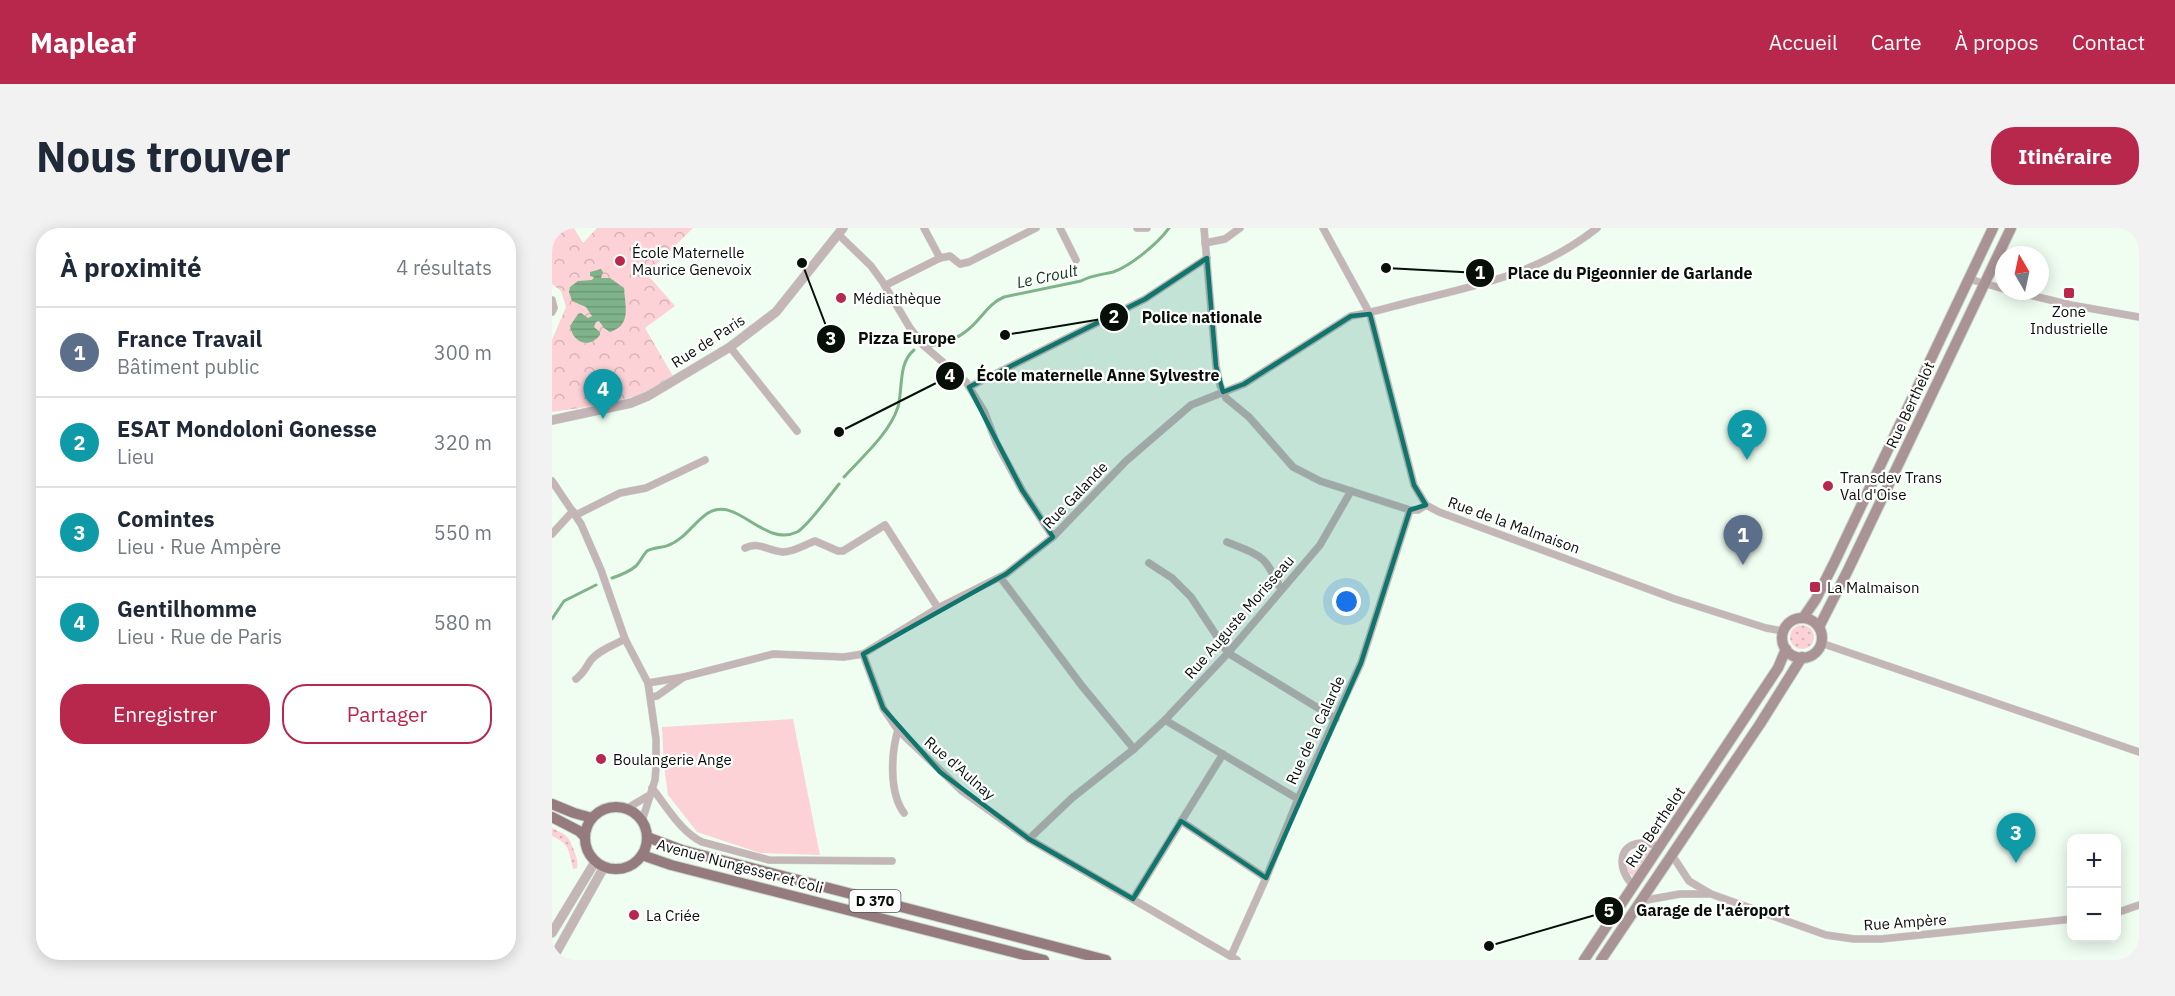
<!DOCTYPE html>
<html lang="fr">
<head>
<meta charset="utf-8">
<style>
	:root { --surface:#fff; --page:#f2f2f3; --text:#1f2937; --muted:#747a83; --line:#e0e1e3; --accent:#b8274c }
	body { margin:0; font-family:"IBM Plex Sans",sans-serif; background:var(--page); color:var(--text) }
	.controls { position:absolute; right:18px; bottom:18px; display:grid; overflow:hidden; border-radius:12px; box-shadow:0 3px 15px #0003 }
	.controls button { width:54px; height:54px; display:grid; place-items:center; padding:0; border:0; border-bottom:2px solid var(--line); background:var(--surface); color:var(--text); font:30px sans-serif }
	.compass { position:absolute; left:1443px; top:18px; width:54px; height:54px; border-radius:50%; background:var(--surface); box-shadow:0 3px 15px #0003; rotate:351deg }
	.you { position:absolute; left:795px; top:374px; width:21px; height:21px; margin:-15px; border:4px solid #fff; border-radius:50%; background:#1a73e8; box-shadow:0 0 0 9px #1a73e833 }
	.badge { display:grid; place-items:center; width:39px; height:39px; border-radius:50%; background:var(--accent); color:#fff; font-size:20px; font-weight:700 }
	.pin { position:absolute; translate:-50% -50px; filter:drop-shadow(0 2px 3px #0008) }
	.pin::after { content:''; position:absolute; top:32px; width:21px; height:18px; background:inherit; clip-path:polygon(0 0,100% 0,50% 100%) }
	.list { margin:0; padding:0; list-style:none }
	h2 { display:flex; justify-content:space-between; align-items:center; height:78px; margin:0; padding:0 24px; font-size:26px }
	h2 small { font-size:20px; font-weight:400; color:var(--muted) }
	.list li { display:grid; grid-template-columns:39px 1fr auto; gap:18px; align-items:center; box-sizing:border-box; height:90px; padding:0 24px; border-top:2px solid var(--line) }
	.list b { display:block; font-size:22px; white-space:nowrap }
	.list p { margin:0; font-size:20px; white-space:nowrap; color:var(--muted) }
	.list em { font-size:20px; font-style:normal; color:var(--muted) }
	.actions { display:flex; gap:12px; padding:18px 24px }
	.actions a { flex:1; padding:14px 0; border:2px solid var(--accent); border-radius:24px; text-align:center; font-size:21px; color:var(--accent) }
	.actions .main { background:var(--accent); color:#fff }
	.map { position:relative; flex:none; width:1587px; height:732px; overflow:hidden; border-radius:24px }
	header { display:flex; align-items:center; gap:36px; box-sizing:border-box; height:84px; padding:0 30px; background:var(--accent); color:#fff }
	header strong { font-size:28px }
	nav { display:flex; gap:33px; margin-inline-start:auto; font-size:21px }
	.intro { display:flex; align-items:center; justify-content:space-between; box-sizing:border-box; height:144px; padding:0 36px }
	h1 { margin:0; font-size:42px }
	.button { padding:15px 27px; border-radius:24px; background:var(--accent); color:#fff; font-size:21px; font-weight:700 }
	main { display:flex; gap:36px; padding:0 36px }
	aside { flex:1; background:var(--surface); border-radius:24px; box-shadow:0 3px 15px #0003 }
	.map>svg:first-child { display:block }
	.grass { fill:url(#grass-dots) }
	.forest { fill:url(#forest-crowns) }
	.garden { fill:#fdd2d6 }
	.water { fill:url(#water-rules) }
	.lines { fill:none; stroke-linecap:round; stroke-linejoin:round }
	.stream { stroke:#7fb38a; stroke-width:3 }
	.minor-casing { stroke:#cbd8cd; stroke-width:8 }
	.tertiary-casing { stroke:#cbd8cd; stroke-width:10 }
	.secondary-casing { stroke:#cbd8cd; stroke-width:12 }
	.primary-casing { stroke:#cbd8cd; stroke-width:12 }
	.minor { stroke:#c4b5b6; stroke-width:7 }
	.tertiary { stroke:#c4b5b6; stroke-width:9 }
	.secondary { stroke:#a99395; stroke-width:10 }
	.primary { stroke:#957b7e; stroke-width:10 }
	.marked { fill:#0f766e; fill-opacity:0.2; stroke:#0f766e; stroke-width:4.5; stroke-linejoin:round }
	.poi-dot { fill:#b8274c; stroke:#fff; stroke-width:2 }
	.labels { text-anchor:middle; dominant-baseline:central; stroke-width:4.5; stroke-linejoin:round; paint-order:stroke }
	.shield { fill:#fff; stroke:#515753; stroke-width:1.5 }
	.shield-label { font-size:14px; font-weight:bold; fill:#070f09 }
	.poi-label { font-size:15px; fill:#070f09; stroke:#fff; text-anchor:start }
	.street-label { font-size:15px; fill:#070f09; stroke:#fff }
	.water-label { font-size:16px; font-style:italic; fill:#10371c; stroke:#fff }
	.leader { fill:none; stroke:#070f09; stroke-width:2 }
	.callout-dot { fill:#070f09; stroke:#fff; stroke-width:2 }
	.mark-label { font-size:18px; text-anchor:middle; font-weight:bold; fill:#fff }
	.callout-label { font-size:16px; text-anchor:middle; font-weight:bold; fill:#070f09; stroke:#fff; stroke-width:4.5; stroke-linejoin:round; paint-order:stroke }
</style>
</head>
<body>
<header>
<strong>Mapleaf</strong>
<nav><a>Accueil</a><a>Carte</a><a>À propos</a><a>Contact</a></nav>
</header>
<div class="intro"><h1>Nous trouver</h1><a class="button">Itinéraire</a></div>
<main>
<aside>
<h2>À proximité<small>4 résultats</small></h2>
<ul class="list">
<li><span class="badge" style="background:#5c6f8a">1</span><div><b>France Travail</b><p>Bâtiment public</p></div><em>300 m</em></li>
<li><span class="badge" style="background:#0f9aa8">2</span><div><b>ESAT Mondoloni Gonesse</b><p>Lieu</p></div><em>320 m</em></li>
<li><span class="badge" style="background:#0f9aa8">3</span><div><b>Comintes</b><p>Lieu · Rue Ampère</p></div><em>550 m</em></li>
<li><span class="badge" style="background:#0f9aa8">4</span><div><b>Gentilhomme</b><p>Lieu · Rue de Paris</p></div><em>580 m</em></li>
</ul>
<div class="actions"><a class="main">Enregistrer</a><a>Partager</a></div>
</aside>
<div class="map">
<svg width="1587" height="732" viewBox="0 0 1587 732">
	<defs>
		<pattern id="grass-dots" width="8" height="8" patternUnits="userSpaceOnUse" patternTransform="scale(1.5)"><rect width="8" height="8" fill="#fdd2d6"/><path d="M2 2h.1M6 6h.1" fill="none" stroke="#d7b3b6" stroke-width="1.8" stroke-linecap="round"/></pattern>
		<pattern id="forest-crowns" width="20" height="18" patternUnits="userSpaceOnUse" patternTransform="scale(1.5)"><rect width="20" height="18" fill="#fdd2d6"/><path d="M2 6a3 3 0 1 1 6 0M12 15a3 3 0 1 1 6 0" fill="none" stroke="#d7b3b6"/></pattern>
		<pattern id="water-rules" width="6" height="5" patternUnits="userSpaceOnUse" patternTransform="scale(1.5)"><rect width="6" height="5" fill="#7fb38a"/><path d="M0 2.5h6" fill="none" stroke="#6c9976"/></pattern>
	</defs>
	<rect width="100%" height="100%" fill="#f0fef2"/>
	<!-- grass -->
	<g class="grass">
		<circle cx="1250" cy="409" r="12"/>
		<path d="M0 600C17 608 17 609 23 625 25 631 26 634 25 640L21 641C17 623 18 616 0 608Z"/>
		<polygon points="1091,619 1098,621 1098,625 1083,647 1080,648 1075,641 1075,629 1083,621"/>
	</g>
	<!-- forest -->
	<polygon class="forest" points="0,0 22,0 31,15 45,0 141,0 95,46 123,78 93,100 121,148 89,167 41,178 0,184 0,112 14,79 9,63 0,56"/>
	<!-- garden -->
	<polygon class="garden" points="241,491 268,627 208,625 145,604 116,567 112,539 110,499"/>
	<!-- water -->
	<path class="water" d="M49 41 51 44 49 50H58L72 60C73 78 80 97 58 104L52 100 47 93 44 94 42 99 48 104V107C37 121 21 115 18 98L26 86 29 85 36 90 40 88 34 79 20 73 17 64 18 59 26 53 40 52 42 49 38 48V44Z"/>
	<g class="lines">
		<!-- stream -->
		<g class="stream">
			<path d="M378 118C390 115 403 112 413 104 428 94 435 76 452 69L529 53C540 47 549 47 561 44 579 38 606 15 617 0"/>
			<path d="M292 249C311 228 337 206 346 179 351 160 346 135 362 122"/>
			<path d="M60 350C69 347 77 344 84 338 88 334 91 327 95 323 101 319 111 320 117 317 133 311 142 294 156 285 185 267 212 320 245 304 254 300 279 266 287 256"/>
			<polyline points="0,391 12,373 44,357"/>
		</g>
		<!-- minor casing -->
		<g class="minor-casing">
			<g id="minor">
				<polyline points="372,0 388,30"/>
				<polyline points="508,0 524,32"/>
				<polyline points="585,0 595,0"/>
				<polyline points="652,0 664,138 668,157 674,170 697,189 741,239 768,253 858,282 866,282 874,277"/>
				<polyline points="771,0 818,86 862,257 874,277 887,284 1123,371 1214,400 1231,403"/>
				<polyline points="286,6 319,38 330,53 358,100 371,117 414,154 432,183 444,214 470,262 501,309"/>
				<polyline points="653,15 673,11 688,0"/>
				<polyline points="1417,51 1452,61"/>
				<polyline points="334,57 388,30 398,28 408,36 417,34 484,0"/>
				<polyline points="1461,63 1519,77 1587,89"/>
				<polyline points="0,72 2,80 0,84"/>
				<polyline points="178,119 245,203"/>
				<polyline points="417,159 593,71 655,30"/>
				<polyline points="0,253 29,296 49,342 73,411 96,455 104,511 104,539 103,552 90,593"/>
				<polyline points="24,287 68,265 94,260 153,232"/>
				<polyline points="0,306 21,283"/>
				<path d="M675 314C712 329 711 326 729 361"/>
				<path d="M193 320C207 313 216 323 231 324 242 324 252 317 263 313L286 323H291L333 297 386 380"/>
				<polyline points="597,335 620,350 639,369 676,425 784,491"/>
				<polyline points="448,349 530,458 582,521"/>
				<polyline points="1269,415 1587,524"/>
				<polyline points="311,426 331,480 346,502 410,563 477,611 685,732"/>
				<path d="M24 451C32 445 34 439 39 432 47 422 62 417 73 411"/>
				<path d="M96 455 132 449 221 426 292 429 311 426 386 380 454 346 501 309 574 233 639 177 692 156 799 88C821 85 841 78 862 73 931 56 988 45 1045 0"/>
				<polyline points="99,469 105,468 132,449"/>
				<polyline points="613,492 746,571"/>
				<path d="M346 502C339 525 337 565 352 585"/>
				<path d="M100 560C115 579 129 604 150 614L217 632 340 633"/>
				<polyline points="74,581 96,568"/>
				<polyline points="629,593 714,650"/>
				<polyline points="477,611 520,570 582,521 613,492 676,425 768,317 799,263"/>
				<polyline points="1120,627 1137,653 1159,666 1274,707 1302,711 1329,711 1520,691"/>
				<path d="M1082 658C1067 645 1063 617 1089 615 1095 614 1102 617 1108 619"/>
				<polyline points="581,671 671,526"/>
				<polyline points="1089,673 1128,666 1156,666"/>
				<polyline points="1564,685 1587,677"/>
				<polyline points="679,728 714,650 746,571 809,435 858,282"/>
			</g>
		</g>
		<!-- tertiary casing -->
		<g class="tertiary-casing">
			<g id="tertiary">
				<polyline points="0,192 79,175 96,168 178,119 224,84 291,0"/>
				<polyline points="0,705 43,634"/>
				<polyline points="0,732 52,639"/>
			</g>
		</g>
		<!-- secondary casing -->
		<g class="secondary-casing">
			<g id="secondary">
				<polyline points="1251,390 1264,371 1284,331 1441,0"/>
				<circle cx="1250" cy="410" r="20"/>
				<polyline points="1267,399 1296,342 1459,0"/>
				<polyline points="1032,732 1226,440 1234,421"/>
				<polyline points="1049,732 1208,496 1250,429"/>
			</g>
		</g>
		<!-- primary casing -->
		<g class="primary-casing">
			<g id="primary">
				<polyline points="0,576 22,585 40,590"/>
				<circle cx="64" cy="610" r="31"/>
				<polyline points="0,589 27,603 32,608"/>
				<polyline points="95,609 130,622 554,732"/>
				<polyline points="90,627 119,637 492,732"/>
			</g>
		</g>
		<!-- minor -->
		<use href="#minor" class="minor"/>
		<!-- tertiary -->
		<use href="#tertiary" class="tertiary"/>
		<!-- secondary -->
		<use href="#secondary" class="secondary"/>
		<!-- primary -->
		<use href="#primary" class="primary"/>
	</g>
	<!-- marked area -->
	<path class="marked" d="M655 30 664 138 671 164 692 156 799 88 818 86 862 257 874 277 858 282 809 435 714 650 629 593 581 671 477 611 388 544 331 480 311 426 454 346 501 309 470 262 417 159 593 71Z"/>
	<!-- markers -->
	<g class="poi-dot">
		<circle cx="68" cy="33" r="6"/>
		<rect x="1511" y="59" width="12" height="12" rx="3"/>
		<circle cx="289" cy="70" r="6"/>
		<circle cx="1276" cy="258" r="6"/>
		<rect x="1257" y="353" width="12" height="12" rx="3"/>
		<circle cx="49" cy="531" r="6"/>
		<circle cx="82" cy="687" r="6"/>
	</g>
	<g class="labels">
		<!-- shield labels -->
		<rect class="shield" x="297.5" y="662" width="51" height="22" rx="4.5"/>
		<g class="shield-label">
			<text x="323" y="673">D 370</text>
		</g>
		<!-- poi labels -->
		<g class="poi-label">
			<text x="80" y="24">École Maternelle<tspan x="80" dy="17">Maurice Genevoix</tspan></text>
			<text x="301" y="70">Médiathèque</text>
			<text x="1517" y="83" text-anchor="middle">Zone<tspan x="1517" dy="17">Industrielle</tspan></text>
			<text x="1288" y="249">Transdev Trans<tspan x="1288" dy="17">Val d'Oise</tspan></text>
			<text x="1275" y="359">La Malmaison</text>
			<text x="61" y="531">Boulangerie Ange</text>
			<text x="94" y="687">La Criée</text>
		</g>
		<!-- street labels -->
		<g class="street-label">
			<text transform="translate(156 113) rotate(-33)">Rue de Paris</text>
			<text transform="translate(1358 177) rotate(-65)">Rue Berthelot</text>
			<text transform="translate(523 267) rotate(-46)">Rue Galande</text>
			<text transform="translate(962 297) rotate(20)">Rue de la Malmaison</text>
			<text transform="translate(687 389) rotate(-49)">Rue Auguste Morisseau</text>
			<text transform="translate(763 502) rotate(-65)">Rue de la Calarde</text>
			<text transform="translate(408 540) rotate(41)">Rue d'Aulnay</text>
			<text transform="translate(1103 599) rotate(-56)">Rue Berthelot</text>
			<text transform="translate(188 638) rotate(15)">Avenue Nungesser et Coli</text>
			<text transform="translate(1353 694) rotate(-4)">Rue Ampère</text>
		</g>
		<!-- water labels -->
		<g class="water-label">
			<text transform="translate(495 48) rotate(-12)">Le Croult</text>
		</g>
	</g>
	<!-- callouts -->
	<path class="leader" d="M834 40L928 45M453 107L562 89M250 35L279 111M287 204L398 148M937 718L1057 683"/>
	<g class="callout-dot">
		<circle cx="834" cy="40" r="6"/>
		<circle cx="453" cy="107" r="6"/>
		<circle cx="250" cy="35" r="6"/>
		<circle cx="287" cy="204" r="6"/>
		<circle cx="937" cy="718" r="6"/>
		<circle cx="928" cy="45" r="15"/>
		<circle cx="562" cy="89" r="15"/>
		<circle cx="279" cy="111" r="15"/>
		<circle cx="398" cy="148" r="15"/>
		<circle cx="1057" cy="683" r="15"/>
	</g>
	<g class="mark-label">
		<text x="928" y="51">1</text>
		<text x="562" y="95">2</text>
		<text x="279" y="117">3</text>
		<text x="398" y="154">4</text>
		<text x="1057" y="689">5</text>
	</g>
	<g class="callout-label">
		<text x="1078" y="51">Place du Pigeonnier de Garlande</text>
		<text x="650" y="95">Police nationale</text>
		<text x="355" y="116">Pizza Europe</text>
		<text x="546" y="153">École maternelle Anne Sylvestre</text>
		<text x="1161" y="688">Garage de l'aéroport</text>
	</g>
</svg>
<div class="controls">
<button>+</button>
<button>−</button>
</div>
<svg class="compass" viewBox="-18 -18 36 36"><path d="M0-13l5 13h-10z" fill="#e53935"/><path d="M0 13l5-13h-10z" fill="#747a83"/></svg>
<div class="you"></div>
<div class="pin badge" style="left:1191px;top:337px;background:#5c6f8a">1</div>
<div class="pin badge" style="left:1195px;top:232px;background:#0f9aa8">2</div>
<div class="pin badge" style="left:1464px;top:635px;background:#0f9aa8">3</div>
<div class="pin badge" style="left:51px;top:191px;background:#0f9aa8">4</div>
</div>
</main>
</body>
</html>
